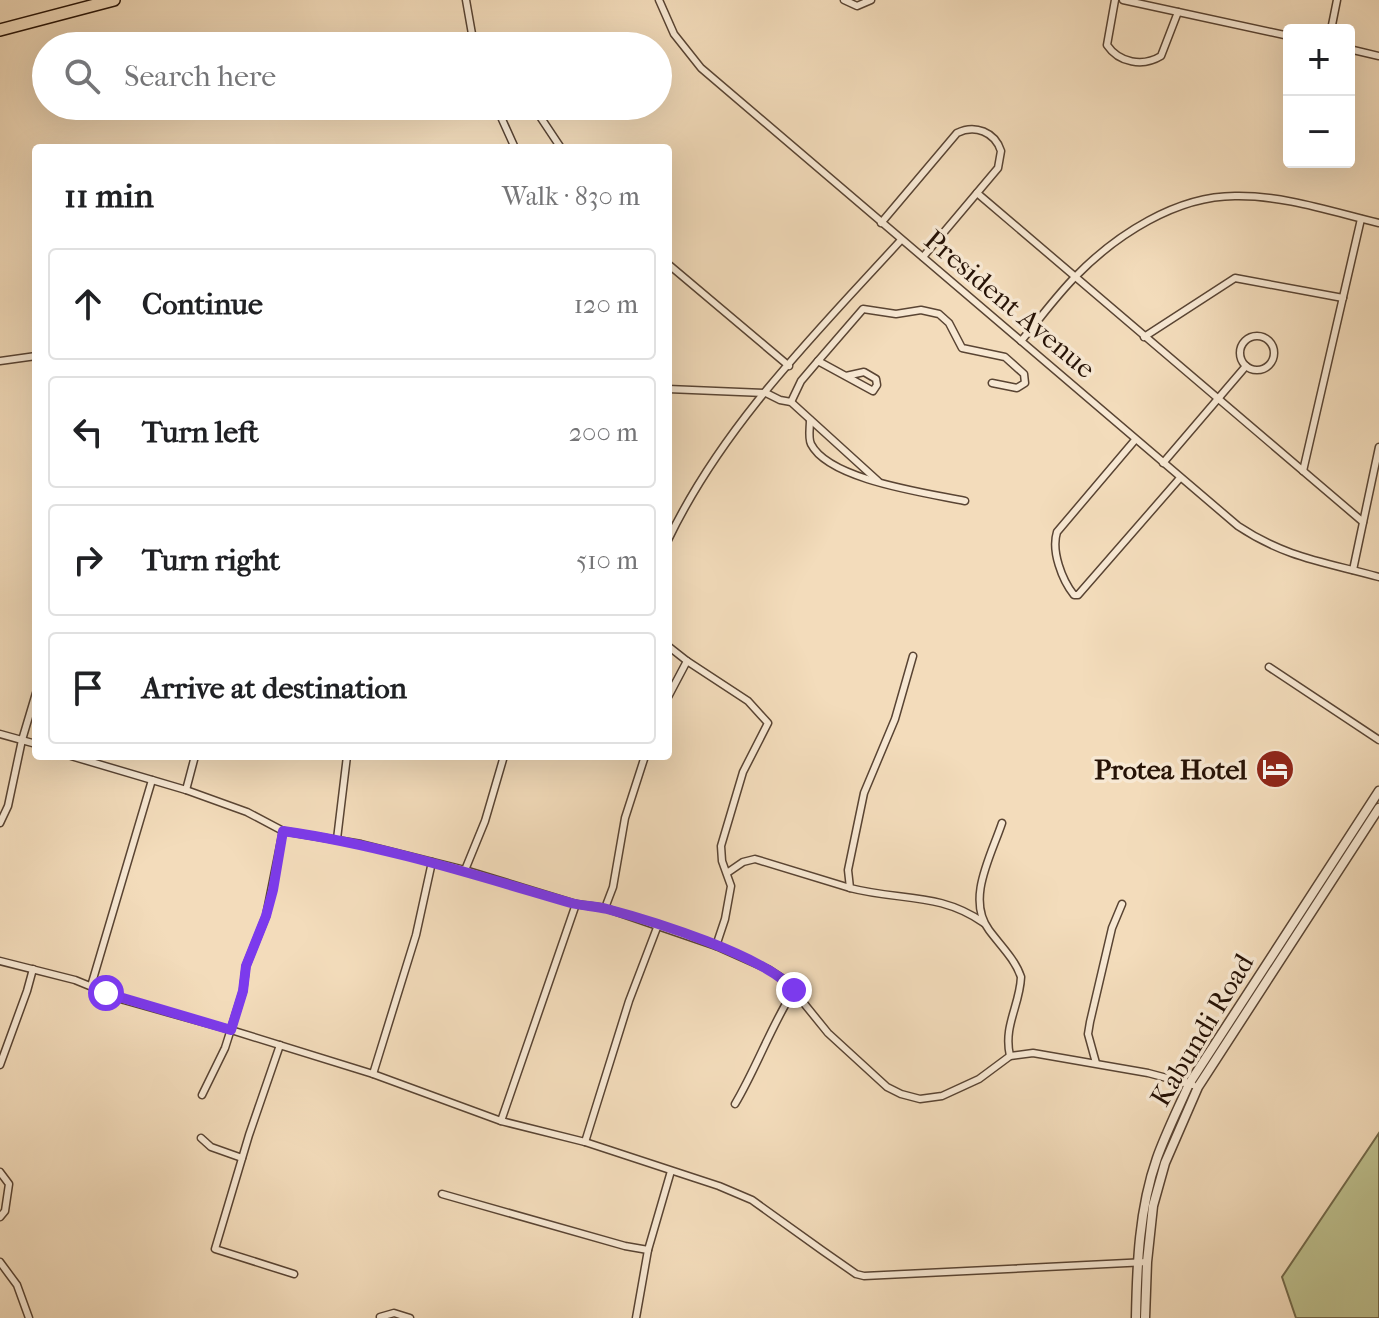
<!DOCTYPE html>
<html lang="en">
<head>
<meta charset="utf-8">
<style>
	:root { --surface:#fff; --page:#f6f6f6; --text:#202124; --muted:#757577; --line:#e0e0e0 }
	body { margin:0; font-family:"IM FELL French Canon",serif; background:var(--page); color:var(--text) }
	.controls { position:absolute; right:24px; top:24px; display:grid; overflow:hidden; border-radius:8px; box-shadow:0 8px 32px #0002 }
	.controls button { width:72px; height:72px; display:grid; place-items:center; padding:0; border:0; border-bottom:2px solid var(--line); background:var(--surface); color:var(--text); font:40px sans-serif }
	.stop { position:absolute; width:24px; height:24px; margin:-18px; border:6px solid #7c3aed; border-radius:50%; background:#fff }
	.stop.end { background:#7c3aed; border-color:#fff; box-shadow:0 2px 8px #0008 }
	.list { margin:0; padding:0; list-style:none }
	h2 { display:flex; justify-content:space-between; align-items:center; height:104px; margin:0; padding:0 32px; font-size:34px }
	h2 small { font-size:26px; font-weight:400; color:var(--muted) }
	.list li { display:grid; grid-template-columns:52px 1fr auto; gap:24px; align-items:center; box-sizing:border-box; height:112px; margin:0 16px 16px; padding:0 16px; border:2px solid var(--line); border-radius:8px }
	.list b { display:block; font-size:30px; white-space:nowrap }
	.list em { font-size:26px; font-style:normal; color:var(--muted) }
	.icon { flex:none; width:44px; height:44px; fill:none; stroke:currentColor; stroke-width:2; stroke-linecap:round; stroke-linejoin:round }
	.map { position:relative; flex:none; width:1379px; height:1318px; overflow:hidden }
	.search { position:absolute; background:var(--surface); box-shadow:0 8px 32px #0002; left:32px; top:32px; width:640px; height:88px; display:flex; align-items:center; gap:20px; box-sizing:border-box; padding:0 28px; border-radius:44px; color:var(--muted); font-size:30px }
	.panel { position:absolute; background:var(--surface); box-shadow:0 8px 32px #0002; left:32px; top:144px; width:640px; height:616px; border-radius:8px }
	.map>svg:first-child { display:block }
	.green { fill:#bdc08e; stroke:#72694a; stroke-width:2 }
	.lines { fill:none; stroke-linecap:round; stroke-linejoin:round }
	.minor-casing { stroke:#594433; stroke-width:9 }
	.tertiary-casing { stroke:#594433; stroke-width:11 }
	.trunk-casing { stroke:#261206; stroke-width:14 }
	.minor { stroke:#f7e8d3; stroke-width:6 }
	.tertiary { stroke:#f7e8d3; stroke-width:8 }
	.trunk { stroke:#f3dcbb; stroke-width:11 }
	.route { stroke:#7c3aed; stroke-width:10 }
	.labels { text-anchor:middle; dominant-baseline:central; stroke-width:7; stroke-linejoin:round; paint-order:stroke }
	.street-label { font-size:28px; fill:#261206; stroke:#f7e8d3 }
	.poi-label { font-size:28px; font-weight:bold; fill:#261206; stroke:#f7e8d3; text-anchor:end }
</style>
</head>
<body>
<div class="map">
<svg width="1379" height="1318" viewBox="0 0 1379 1318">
	<rect width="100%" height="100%" fill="#f3dcbb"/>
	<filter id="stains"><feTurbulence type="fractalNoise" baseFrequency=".0025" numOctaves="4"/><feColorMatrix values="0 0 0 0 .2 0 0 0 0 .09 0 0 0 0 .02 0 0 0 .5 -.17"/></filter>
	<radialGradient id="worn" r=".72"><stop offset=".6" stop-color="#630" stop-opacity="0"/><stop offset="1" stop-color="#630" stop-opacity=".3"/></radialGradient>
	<!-- green -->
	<polygon class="green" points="1379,1133 1379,1318 1296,1318 1282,1277"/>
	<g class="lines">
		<!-- minor casing -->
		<g class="minor-casing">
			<g id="minor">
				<polyline points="466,0 472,34 484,46"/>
				<path d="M659 0 674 34 701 68 1238 526C1286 558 1325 562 1379 577"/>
				<polyline points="844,0 857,6 871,0"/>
				<path d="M1115 0 1107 45C1119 63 1143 67 1161 56L1178 12"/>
				<polyline points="1123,0 1289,36"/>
				<polyline points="1331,30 1337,0"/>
				<polyline points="472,34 474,46"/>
				<polyline points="1349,49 1379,56"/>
				<polyline points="496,106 515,148"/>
				<polyline points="533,106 561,148"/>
				<polyline points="977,193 1363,522"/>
				<path d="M881 223 957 133C975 124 995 132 1001 151L998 168 923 257"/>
				<polyline points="668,264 789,366"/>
				<circle cx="1257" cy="353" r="17"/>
				<polyline points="1144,337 1235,278 1343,298"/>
				<path d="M1021 341C1039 320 1056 296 1076 276 1116 235 1176 196 1235 196 1283 195 1333 212 1379 223"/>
				<polyline points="0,361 36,356"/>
				<polyline points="818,361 863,309 896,314 921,310 939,314 949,323 962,348 1005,357 1024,374 1025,383 1017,388 992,383"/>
				<polyline points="668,389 766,393 780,400 791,402 878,481"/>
				<polyline points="791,402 801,381 818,361 873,391 877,385 876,379 864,372 846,376"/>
				<path d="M810 420C810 428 808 438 811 444 829 480 927 493 965 501"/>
				<path d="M1135 440 1057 532C1051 551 1062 580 1074 595H1078L1180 478"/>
				<polyline points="1163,463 1246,366"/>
				<polyline points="1303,471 1361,219"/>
				<path d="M668 540C723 425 816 333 901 240"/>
				<polyline points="1353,570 1379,447"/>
				<polyline points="668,646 687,661 668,697"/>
				<path d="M913 656 895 719 864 793 848 870 850 888C900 901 940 892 984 923"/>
				<polyline points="687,661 748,701 768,723 743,772 721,846 722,861 731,886 725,919 716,946"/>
				<polyline points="1269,667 1379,740"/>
				<polyline points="0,734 36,744"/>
				<polyline points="71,756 186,790 247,812 283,831 361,844 465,870 576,904 605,908 716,946 768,969 785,980 828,1033 887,1087 901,1094 920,1099 942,1096 979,1079 1010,1056 1033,1053 1148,1073 1193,1085"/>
				<polyline points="186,790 195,756"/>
				<polyline points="0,823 8,806 22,740 36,693"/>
				<path d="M1002 823C991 856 966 899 989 930 1000 945 1015 959 1021 977 1020 1005 1003 1026 1010 1056"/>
				<polyline points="337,839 347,756"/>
				<polyline points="465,870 485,821 504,756"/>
				<polyline points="727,873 743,862 755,859 850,888"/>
				<polyline points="605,908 613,887 625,818 645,756"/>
				<polyline points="0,961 75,980 124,1000 231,1030 373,1074 501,1121 585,1142 719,1186 752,1200 823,1251 856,1274 864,1276 1147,1262"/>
				<polyline points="91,986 152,780"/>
				<polyline points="280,1045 249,1135 215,1249 294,1274"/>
				<polyline points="1096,1063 1088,1034 1090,1022 1112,928 1122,904"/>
				<polyline points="0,1065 27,991 33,969"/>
				<polyline points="373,1074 416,935 432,862"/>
				<polyline points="202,1095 225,1048 243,991 246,966 266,916 283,831"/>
				<path d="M735 1104C757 1067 771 1026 794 990"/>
				<polyline points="501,1121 576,904"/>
				<polyline points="201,1138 211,1147 242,1158"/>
				<polyline points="585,1142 629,1001 658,925"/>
				<polyline points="0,1172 9,1184 5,1211 0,1217"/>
				<polyline points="442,1194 625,1246 648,1250 671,1171"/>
				<polyline points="0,1262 17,1285 29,1318"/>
				<polyline points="380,1317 394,1313 410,1318"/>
				<polyline points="636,1318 648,1250"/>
			</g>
		</g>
		<!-- tertiary casing -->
		<g class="tertiary-casing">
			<g id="tertiary">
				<path d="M1136 1318C1137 1265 1139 1209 1157 1158 1166 1133 1178 1109 1189 1084L1379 791"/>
				<polyline points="1145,1318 1147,1262 1153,1206 1165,1163 1198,1087 1379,808"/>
			</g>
		</g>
		<!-- trunk casing -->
		<g class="trunk-casing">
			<polyline id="trunk" points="0,30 114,0"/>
		</g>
		<!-- minor -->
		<use href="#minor" class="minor"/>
		<!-- tertiary -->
		<use href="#tertiary" class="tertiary"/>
		<!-- trunk -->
		<use href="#trunk" class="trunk"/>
	</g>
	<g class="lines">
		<!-- route -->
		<path class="route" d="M106 993 231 1030 243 991 246 966 266 916 273 890 283 831C382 845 475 875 571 903 583 906 595 906 607 909 653 921 765 956 794 990"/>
	</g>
	<!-- icons -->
	<defs>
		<g id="hotel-disc" transform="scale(2)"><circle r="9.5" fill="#8f2418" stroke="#f7e8d3"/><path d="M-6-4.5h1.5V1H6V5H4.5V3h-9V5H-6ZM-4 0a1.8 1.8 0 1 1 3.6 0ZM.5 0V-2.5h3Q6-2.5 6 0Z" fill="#fff"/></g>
	</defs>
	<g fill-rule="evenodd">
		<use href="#hotel-disc" x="1275" y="769"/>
	</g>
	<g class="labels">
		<!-- street labels -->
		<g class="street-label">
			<text transform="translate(1010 304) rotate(40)">President Avenue</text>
			<text transform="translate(1202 1030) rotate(-59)">Kabundi Road</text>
		</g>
		<!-- poi labels -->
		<g class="poi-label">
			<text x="1247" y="769">Protea Hotel</text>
		</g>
	</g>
	<rect width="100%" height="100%" filter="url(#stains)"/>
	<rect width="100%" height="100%" fill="url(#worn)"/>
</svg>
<div class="controls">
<button>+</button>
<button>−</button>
</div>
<div class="stop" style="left:106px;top:993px"></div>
<div class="stop end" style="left:794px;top:990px"></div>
<div class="search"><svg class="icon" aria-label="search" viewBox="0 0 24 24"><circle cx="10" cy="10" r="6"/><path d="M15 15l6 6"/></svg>Search here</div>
<section class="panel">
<h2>11 min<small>Walk · 830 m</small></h2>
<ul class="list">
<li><svg class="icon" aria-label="ahead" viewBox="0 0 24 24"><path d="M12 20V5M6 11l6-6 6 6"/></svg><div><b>Continue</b></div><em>120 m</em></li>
<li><svg class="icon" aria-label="left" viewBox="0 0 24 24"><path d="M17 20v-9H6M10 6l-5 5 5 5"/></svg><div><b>Turn left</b></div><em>200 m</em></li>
<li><svg class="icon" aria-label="right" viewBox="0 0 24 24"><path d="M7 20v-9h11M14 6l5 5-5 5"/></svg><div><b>Turn right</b></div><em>510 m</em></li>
<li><svg class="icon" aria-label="arrive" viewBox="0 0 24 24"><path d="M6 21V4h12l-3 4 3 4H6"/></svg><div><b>Arrive at destination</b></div></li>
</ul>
</section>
</div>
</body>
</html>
